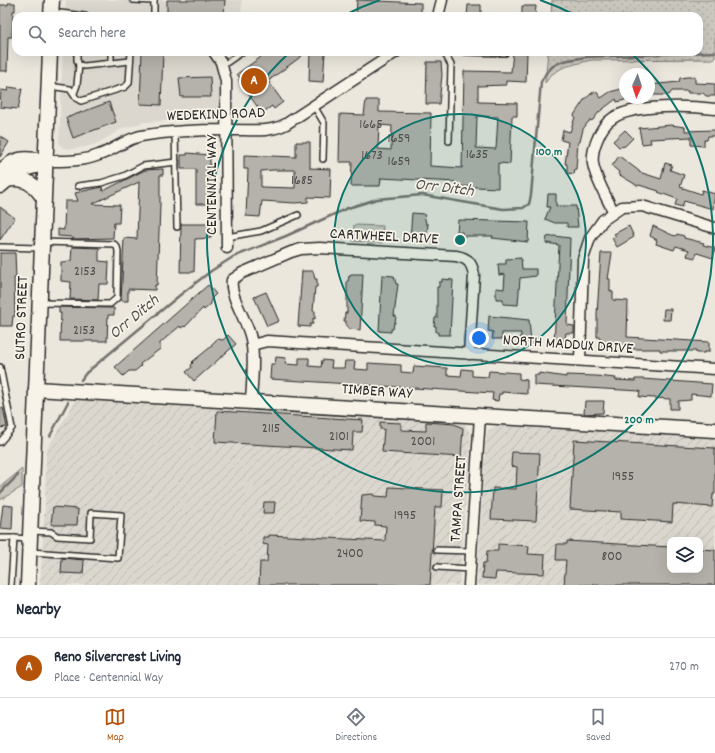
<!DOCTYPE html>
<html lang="en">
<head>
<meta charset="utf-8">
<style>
	:root { --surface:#fff; --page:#f6f6f7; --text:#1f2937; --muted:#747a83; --line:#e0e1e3; --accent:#b45309 }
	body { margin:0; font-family:Dekko,sans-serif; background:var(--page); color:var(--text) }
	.controls { position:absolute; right:12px; bottom:12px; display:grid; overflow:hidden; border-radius:8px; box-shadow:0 4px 16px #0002 }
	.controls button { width:36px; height:36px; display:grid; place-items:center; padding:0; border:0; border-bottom:1px solid var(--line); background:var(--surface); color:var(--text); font:20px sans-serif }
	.compass { position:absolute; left:619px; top:68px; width:36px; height:36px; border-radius:50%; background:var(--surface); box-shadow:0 4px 16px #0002; rotate:183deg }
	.you { position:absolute; left:479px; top:338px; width:14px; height:14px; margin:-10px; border:3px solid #fff; border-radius:50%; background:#1a73e8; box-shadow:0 0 0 6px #1a73e833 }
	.badge { display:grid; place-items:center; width:26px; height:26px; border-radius:50%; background:var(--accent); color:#fff; font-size:13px; font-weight:700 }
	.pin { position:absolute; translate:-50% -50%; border:2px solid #fff; box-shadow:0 1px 4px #0006 }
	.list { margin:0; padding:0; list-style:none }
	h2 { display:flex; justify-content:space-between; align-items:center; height:52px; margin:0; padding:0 16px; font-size:17px }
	h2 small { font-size:13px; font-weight:400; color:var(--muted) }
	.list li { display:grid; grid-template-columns:26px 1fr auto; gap:12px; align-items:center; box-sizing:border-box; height:60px; padding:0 16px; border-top:1px solid var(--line) }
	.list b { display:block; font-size:15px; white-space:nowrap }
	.list p { margin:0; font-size:13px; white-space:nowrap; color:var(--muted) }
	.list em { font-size:13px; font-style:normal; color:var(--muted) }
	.icon { flex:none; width:22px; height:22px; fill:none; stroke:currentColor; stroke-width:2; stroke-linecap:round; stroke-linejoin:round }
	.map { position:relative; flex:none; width:715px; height:585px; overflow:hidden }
	.search { position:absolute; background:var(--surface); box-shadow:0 4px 16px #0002; left:12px; right:12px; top:12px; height:44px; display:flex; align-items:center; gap:10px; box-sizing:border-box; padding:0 14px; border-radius:12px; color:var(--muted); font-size:15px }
	.sheet { height:112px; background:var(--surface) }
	nav { display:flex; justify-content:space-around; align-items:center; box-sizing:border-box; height:56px; border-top:1px solid var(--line); background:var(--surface); font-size:11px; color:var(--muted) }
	nav a { display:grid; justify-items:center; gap:2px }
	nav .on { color:var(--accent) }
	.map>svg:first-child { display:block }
	.built { fill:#dbd7ce }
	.industrial { fill:url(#industrial-furrows); fill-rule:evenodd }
	.grass { fill:url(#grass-dots); stroke:#7b7a75 }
	.forest { fill:url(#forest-firs); stroke:#7b7a75 }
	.pitch { fill:#cbc8bf; stroke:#7b7a75 }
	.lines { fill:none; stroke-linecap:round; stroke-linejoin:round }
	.stream { stroke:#72716c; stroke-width:2.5 }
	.building { fill:#b5b2ab; stroke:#2b2b2b; fill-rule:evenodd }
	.lane-casing { stroke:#2b2b2b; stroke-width:8 }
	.street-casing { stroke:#2b2b2b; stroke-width:13 }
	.secondary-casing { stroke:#2b2b2b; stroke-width:17 }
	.lane { stroke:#f7f3e8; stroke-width:5 }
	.street { stroke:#f7f3e8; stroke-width:10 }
	.secondary { stroke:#f7f3e8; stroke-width:14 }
	.ring { fill:none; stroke:#0f766e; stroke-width:2 }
	.labels { text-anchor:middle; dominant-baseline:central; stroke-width:3.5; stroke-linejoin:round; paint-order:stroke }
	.number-label { font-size:14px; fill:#4e4d4b }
	.street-label { font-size:16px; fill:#2b2b2b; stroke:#f7f3e8 }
	.water-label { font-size:17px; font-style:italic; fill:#555451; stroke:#f7f3e8 }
	.centre { fill:#0f766e; stroke:#f7f3e8; stroke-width:2 }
	.ring-label { font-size:12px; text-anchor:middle; font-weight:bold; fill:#0f766e; stroke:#f7f3e8; stroke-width:3.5; stroke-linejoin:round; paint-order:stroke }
</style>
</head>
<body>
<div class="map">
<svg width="715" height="585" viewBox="0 0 715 585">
	<defs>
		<pattern id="industrial-furrows" width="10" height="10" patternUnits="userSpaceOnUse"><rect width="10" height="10" fill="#dbd7ce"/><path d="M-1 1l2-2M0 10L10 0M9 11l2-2" fill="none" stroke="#bcb9b1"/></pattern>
		<pattern id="grass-dots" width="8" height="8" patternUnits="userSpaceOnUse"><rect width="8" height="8" fill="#cbc8bf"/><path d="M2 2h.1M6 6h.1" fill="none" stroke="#aeaca4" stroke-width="1.8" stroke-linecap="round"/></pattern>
		<pattern id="forest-firs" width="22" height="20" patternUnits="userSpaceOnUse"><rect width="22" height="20" fill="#cbc8bf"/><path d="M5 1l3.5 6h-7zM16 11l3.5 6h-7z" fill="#aeaca4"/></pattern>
	</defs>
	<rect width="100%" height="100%" fill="#ebe7dd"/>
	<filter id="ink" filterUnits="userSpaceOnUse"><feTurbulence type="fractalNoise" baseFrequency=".025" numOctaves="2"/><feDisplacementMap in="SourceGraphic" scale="8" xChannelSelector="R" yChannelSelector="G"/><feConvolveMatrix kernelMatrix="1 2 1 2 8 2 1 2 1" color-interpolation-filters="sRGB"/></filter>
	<g filter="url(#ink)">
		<!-- built -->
		<g class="built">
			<polygon points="66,0 242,0 241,16 65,16"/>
			<polygon points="63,52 206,52 216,65 219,78 221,112 219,116 215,118 145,122 121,129 98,143 86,147 71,149 63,148 59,143"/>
		</g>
		<!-- industrial -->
		<g class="industrial">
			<polygon points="76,399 193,406 202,404 457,421 464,424 471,434 459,585 40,585 45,505 46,451"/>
			<path d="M501 423 715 436V585H477L486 436 489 430ZM670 540H700V570H670Z"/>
		</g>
		<!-- grass -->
		<polygon class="grass" points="552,0 715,0 715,59 591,60 564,67 552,74 545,83 548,52 699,52 699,16 551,16"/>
		<!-- forest -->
		<polygon class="forest" points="22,469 22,487 0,500 0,487"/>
		<!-- pitch -->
		<polygon class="pitch" points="354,225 383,226 382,243 353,241"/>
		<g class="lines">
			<!-- stream -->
			<g class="stream">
				<polyline points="81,380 86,373 180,295 211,271 233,257 286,236 348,208 377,199 422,195 503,209 523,208 529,204 531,195 541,82 546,73 553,66 563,61 586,57 715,52"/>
				<polyline points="50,436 68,402"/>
				<polyline points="0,493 18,475"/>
			</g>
		</g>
		<!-- building -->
		<g class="building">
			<polygon points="167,0 225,0 224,14 219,14 219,15 172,14 172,12 167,12"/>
			<polygon points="357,0 421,3 421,16 356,16"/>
			<polygon points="8,3 15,3 15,11 13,11 12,37 8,37 7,71 0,71 0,5 8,5"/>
			<polygon points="468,5 481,5 481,16 467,16"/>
			<polygon points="522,6 536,6 535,16 522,16"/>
			<polygon points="142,52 163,52 161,105 140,104"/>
			<polygon points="256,52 307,52 268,81 283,102 274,109 272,106 262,113 241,84 239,80 240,78 237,74 261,57"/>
			<polygon points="310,52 325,53 323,82 309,81"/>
			<path d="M513 52 527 53 526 82 506 81V85L478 86V102L517 103V116H512L510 164 498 163V188L455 186 456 182 381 178 380 186H351L352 162H339L340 114 364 115 366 100H379V112L431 113 430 166 462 168 464 71 511 72ZM477 116 498 117 496 149 476 148ZM379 125 392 126 391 150 378 149Z"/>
			<polygon points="427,62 441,62 442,75 439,104 426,104"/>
			<polygon points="210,77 211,97 181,97 179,78"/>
			<polygon points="687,77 695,77 695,83 715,84 715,96 706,96 703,93 688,93 688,91 672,91 669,95 649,95 649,85 679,82 680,78"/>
			<polygon points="9,87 22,89 18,109 0,107 1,90 8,91"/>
			<polygon points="625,88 625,100 617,102 616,99 599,112 593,120 589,121 583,129 580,142 578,142 576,169 575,169 574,174 567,173 567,164 565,164 568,142 561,140 563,130 570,132 575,117 574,115 584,100 592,93 596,91 601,98 610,92"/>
			<polygon points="109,102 116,122 73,138 66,118"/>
			<polygon points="671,125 685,127 685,131 715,130 715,136 708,136 707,140 704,140 704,146 691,145 691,137 650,139 651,143 642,144 639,128"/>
			<polygon points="625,130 633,138 625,146 619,147 613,141"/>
			<polygon points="0,136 9,142 0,157"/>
			<path d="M296 142H310V168L331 169 330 198 308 197V202L295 203 262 201 260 217 246 216 248 169H244V155L296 157ZM273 170H295V188L261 187V171Z"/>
			<polygon points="187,153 210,155 210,204 196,204 196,169 181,169 181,155 187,155"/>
			<polygon points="619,156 639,171 639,172 661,179 665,163 672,165 670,170 684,175 680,187 701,194 702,190 715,194 713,209 684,201 682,207 675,205 677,199 658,192 659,191 639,185 638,186 618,174 619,172 612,166"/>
			<polygon points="163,169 163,175 160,175 160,206 157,285 155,285 155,290 128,289 128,301 121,301 124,238 137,239 139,182 92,204 120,205 119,223 114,223 113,238 72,239 72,237 58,236 58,229 64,230 65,201 78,201 75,193 102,187 103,191 145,170"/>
			<polygon points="548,194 556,194 556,206 576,206 578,227 567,227 567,223 555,223 545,219 550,207 547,207"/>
			<polygon points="0,207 15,218 0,240"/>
			<polygon points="412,213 424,214 426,224 428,224 427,233 423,235 423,240 410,239"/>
			<polygon points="458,220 529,222 528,242 492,238 493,236 463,236 462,232 457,232"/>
			<polygon points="181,224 211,224 211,238 195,239 194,272 180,272"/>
			<polygon points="629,226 634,237 617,247 612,238 616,236 614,234"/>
			<polygon points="653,226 672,235 676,236 677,234 684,236 684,238 704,243 703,245 715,248 713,258 697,253 695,258 687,256 689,250 676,246 674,250 656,244 657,240 650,236"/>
			<polygon points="554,236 570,238 567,325 574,326 574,333 566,333 564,345 554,344 559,245 546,243 547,237"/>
			<polygon points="72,247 99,248 99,261 109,262 108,284 99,284 98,300 70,299 71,282 61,281 61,262 71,261"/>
			<polygon points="0,253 15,253 16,278 14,278 15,316 13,316 12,326 0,326"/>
			<polygon points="601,253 612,253 608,279 610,279 610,291 613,292 613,300 628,301 627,337 709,342 709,352 704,352 704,353 696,353 696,351 660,351 660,349 620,349 599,346 600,337 597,337 597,314"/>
			<polygon points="521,258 522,269 536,269 536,276 520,278 518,305 503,304 503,299 496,299 496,288 504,289 505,274 499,275 498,264 506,264 506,259"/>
			<polygon points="302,271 313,271 315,279 317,279 317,287 315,287 313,311 315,311 315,319 313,318 313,324 310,324 310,327 298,326"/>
			<polygon points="351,274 363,274 360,330 348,329 348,326 346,326 346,321 344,321 345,313 347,313 347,281 348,281 349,276 351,276"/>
			<polygon points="382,275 394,276 396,284 398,284 394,316 396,316 395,323 394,323 393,329 391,329 391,332 379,331"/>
			<polygon points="442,279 453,280 450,335 438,335 438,332 436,332 436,326 434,326 435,318 437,318 437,287 439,287 439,282 442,282"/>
			<polygon points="208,285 216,294 211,299 211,304 204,310 203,308 185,327 184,326 181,328 180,326 174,331 160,343 160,349 140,364 141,366 135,371 129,371 123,376 115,367"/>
			<polygon points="266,292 279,321 267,326 254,297"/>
			<polygon points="59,307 114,308 114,315 108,315 107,341 60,341 61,313 59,313"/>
			<polygon points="664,309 671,309 670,320 663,320"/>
			<polygon points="489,316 529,320 531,342 520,342 521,333 502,333 502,339 492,339 493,332 488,331"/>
			<polygon points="228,335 236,344 194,381 186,372 192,367 191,365 193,363 192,362 212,346 211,345 217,339 223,340"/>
			<polygon points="276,357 286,358 285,364 299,365 299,358 309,358 309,366 321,367 322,360 332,361 331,368 344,368 345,361 355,361 354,369 368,370 368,363 401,365 401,372 413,373 414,366 447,368 447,375 461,376 462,369 472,370 472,376 488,377 489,371 519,373 519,379 527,380 527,394 502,392 502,394 499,394 498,401 492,400 493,393 270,379 271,364 275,364"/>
			<polygon points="539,373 566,377 566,375 596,376 616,378 615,380 635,381 635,379 642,379 712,384 711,396 691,394 691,400 678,401 678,409 670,409 670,399 639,397 640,391 534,385 534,375 539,375"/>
			<polygon points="585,401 604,401 603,413 584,414"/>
			<polygon points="0,408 3,408 7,427 0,428"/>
			<polygon points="217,411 363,420 362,432 353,432 352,450 215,442"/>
			<polygon points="380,422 401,423 401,430 426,431 426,422 454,424 463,428 461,457 382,452 384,429 380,429"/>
			<polygon points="574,440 715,448 715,494 713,494 712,507 673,504 672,522 621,519 621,512 570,509"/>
			<polygon points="512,452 540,453 536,521 491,519 493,488 516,489 517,467 511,466"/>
			<polygon points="389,487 443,490 442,507 435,507 430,585 259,585 260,562 267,562 268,545 263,544 263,537 269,537 269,535 385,541 386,526 375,525 375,522 360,521 362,495 373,494 374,496 388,497"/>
			<polygon points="264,502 275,502 274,513 263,513"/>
			<polygon points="3,505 13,506 12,529 0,528"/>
			<polygon points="53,507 78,509 77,525 53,525 51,524"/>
			<polygon points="567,541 670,547 670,570 700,570 700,549 715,550 715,585 564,585 566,560 556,560 557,544 567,544"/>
			<polygon points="498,544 529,546 528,554 545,555 544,574 496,572 495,579 482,578 483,563 486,563 487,551 498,551"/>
			<polygon points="62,558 84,560 83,574 61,573"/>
		</g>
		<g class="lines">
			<!-- lane casing -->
			<g class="lane-casing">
				<g id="lane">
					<polyline points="133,0 154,1"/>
					<polyline points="52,12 85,16"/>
					<polyline points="154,16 154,0"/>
					<polyline points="77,52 77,60 79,65 84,66 130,61"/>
					<polyline points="444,52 451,65 449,141"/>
					<polyline points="465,52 505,53"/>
					<polyline points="111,63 111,52"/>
					<polyline points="222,66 242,52"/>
					<polyline points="49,86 70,89 76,98 81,101 125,87 129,83 131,52"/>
					<polyline points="74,93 77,85 79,65"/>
					<polyline points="314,106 324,123 323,159"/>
					<polyline points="175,132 177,227"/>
					<polyline points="78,186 101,183 124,176 143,166 176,162"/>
					<polyline points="227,237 261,231 298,215"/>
					<polyline points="0,247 40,248"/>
					<polyline points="40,303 110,304 117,298 118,251 117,247 114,244 42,242"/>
					<polyline points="0,367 12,428 0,442"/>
					<polyline points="0,538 14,538"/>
					<polyline points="437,550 471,551"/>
					<polyline points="31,552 118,558 121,515 91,513 90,538 57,536 51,532 32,531"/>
					<polyline points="437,567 470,569"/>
					<polyline points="11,585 14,538 28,539"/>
				</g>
			</g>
			<!-- street casing -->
			<g class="street-casing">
				<g id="street">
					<polyline points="438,16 442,0"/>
					<polyline points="214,52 221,62 226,81 227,248"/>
					<path d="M44 161C63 161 81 162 99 155 116 149 128 137 147 135 173 131 200 130 226 130 247 129 267 134 286 124L396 52"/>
					<path d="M613 211C606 196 596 180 593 164 592 156 594 147 597 140 600 132 605 123 613 118 634 104 690 106 715 109"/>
					<polyline points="252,345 267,341 715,369"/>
					<polyline points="580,360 583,259 590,238 603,220 622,207 642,206 715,228"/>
					<path d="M251 402C252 381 255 359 251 339 248 322 229 296 232 280L242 273 291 252 301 249 320 248 456 256C468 258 472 263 474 275L469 354"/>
					<polyline points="469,585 480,416"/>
				</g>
			</g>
			<!-- secondary casing -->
			<g class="secondary-casing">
				<g id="secondary">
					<polyline points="51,16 52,0"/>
					<path d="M0 173C13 157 25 158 44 161"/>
					<path d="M6 180C24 176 33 183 43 197"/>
					<polyline points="0,186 19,170 36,166 44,161"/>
					<polyline points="36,389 715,430"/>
					<polyline points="28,585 50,52"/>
				</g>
			</g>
			<!-- lane -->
			<use href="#lane" class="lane"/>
			<!-- street -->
			<use href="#street" class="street"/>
			<!-- secondary -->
			<use href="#secondary" class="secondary"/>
		</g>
	</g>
	<!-- distance rings -->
	<circle cx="460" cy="240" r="126" fill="#0f766e" fill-opacity=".12"/>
	<g class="ring">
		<circle cx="460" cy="240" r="126"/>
		<path d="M343 16A253 253 0 0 1 380 0M540 0A253 253 0 0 1 577 16M631 53A253 253 0 1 1 289 53"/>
	</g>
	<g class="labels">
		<!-- number labels -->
		<g class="number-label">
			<text x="371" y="125">1665</text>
			<text x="399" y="139">1659</text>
			<text x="477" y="155">1635</text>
			<text x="372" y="156">1673</text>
			<text x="399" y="162">1659</text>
			<text x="302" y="181">1685</text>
			<text x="85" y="272">2153</text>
			<text x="84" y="331">2153</text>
			<text x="271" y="429">2115</text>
			<text x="339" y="437">2101</text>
			<text x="423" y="442">2001</text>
			<text x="623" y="477">1955</text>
			<text x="405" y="516">1995</text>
			<text x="350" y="554">2400</text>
			<text x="612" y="557">800</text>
		</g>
		<!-- street labels -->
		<g class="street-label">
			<text transform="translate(216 115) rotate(-2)">WEDEKIND ROAD</text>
			<text transform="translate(212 185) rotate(-90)">CENTENNIAL WAY</text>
			<text transform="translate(384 237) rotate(3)">CARTWHEEL DRIVE</text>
			<text transform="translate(22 318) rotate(-88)">SUTRO STREET</text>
			<text transform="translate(568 345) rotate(4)">NORTH MADDUX DRIVE</text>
			<text transform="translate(377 392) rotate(4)">TIMBER WAY</text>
			<text transform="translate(459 499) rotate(-86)">TAMPA STREET</text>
		</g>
		<!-- water labels -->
		<g class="water-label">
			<text transform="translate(444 189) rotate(7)">Orr Ditch</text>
			<text transform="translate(135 318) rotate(-40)">Orr Ditch</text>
		</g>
	</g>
	<circle cx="460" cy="240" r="6" class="centre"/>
	<g class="ring-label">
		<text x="549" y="155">100 m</text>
		<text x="639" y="423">200 m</text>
	</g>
</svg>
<div class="controls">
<button><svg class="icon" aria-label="layers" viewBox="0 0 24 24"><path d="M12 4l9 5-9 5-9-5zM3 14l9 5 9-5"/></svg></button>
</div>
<svg class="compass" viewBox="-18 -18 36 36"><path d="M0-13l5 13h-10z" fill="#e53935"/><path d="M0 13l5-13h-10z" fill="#747a83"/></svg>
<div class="you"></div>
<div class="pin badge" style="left:254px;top:81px">A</div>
<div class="search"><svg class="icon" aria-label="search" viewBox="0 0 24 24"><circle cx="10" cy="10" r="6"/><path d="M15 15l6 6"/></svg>Search here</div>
</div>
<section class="sheet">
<h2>Nearby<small></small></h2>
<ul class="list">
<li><span class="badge">A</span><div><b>Reno Silvercrest Living</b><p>Place · Centennial Way</p></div><em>270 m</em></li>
</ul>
</section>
<nav>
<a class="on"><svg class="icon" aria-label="map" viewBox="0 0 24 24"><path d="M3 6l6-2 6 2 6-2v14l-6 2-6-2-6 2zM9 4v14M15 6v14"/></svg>Map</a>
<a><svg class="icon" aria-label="directions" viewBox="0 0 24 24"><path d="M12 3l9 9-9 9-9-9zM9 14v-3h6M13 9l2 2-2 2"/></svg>Directions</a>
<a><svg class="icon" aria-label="saved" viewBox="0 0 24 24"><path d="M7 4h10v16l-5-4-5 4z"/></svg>Saved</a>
</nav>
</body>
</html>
